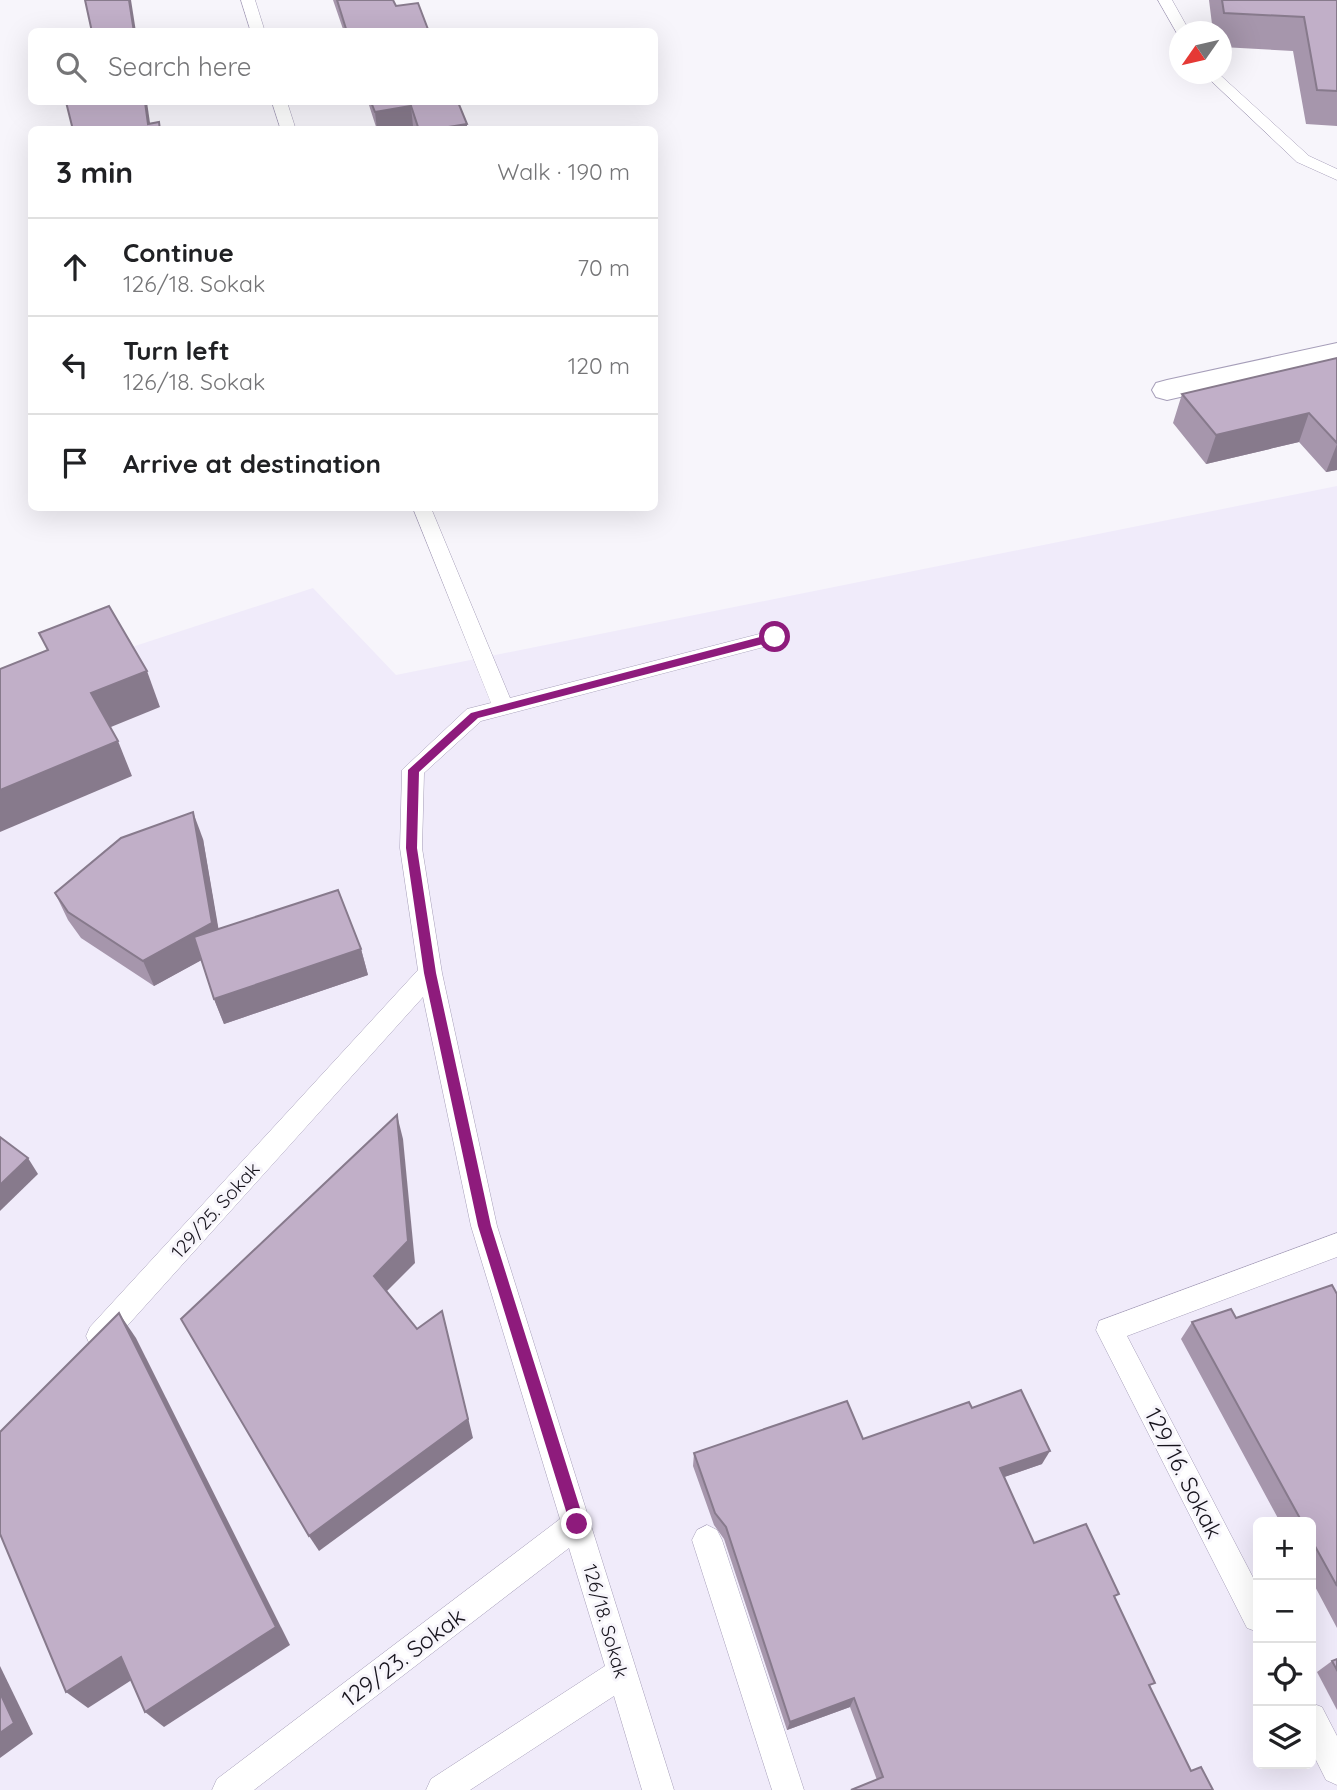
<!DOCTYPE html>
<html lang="en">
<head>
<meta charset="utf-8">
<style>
	:root { --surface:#fff; --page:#f6f6f6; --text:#202124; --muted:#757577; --line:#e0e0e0 }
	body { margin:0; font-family:Quicksand,sans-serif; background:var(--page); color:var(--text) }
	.controls { position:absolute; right:21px; bottom:21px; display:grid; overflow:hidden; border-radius:10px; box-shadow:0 7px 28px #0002 }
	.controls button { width:63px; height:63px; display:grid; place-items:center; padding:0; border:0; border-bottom:2px solid var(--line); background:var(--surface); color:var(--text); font:35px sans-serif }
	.compass { position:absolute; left:1169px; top:21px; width:63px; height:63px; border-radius:50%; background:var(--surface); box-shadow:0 7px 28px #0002; rotate:236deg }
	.stop { position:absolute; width:21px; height:21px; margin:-16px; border:5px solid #8e1b7c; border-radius:50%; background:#fff }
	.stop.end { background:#8e1b7c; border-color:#fff; box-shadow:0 2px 7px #0008 }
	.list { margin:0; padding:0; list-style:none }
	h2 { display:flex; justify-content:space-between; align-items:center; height:91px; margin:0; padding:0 28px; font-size:30px }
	h2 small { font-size:23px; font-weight:400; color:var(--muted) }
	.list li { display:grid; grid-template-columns:46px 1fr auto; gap:21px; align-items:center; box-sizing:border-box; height:98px; padding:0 28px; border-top:2px solid var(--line) }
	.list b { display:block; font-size:26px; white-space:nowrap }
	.list p { margin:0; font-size:23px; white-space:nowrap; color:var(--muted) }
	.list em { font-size:23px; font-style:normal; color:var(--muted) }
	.icon { flex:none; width:38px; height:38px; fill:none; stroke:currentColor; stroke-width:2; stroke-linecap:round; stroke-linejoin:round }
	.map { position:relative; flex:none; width:1337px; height:1790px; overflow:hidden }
	.search { position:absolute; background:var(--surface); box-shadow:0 7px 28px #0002; left:28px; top:28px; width:630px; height:77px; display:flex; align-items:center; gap:18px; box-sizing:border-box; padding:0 24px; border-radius:10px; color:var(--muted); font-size:26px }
	.panel { position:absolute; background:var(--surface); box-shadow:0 7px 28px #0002; left:28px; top:126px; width:630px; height:385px; border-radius:10px }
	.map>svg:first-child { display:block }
	.built { fill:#f0ebfa; fill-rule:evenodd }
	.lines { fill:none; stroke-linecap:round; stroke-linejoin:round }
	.service-casing { stroke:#a69eb9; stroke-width:1 }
	.minor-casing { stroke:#a69eb9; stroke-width:2 }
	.service { fill:#fff; fill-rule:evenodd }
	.minor { fill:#fff; fill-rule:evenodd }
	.wall { fill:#a696ac }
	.shaded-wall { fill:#877a8c }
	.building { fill:#c1afc8; stroke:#877a8c; stroke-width:2 }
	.route { fill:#8e1b7c }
	.labels { text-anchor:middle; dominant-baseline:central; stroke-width:6; stroke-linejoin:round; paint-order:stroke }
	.street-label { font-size:19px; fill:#16131c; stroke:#f7f5fb }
	.near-street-label { font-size:23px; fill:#16131c; stroke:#f7f5fb }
</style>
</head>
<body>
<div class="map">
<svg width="1337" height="1790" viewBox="0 0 1337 1790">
	<rect width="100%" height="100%" fill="#f7f5fb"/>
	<!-- built -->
	<path class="built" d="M1337 486V1790H0V690L313 588 396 675ZM1258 1522H1311V1764H1258Z"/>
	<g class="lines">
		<!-- service casing -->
		<g class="service-casing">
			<g id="service">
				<polygon points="241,0 255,0 265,32 251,32"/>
				<polygon points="1158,0 1172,0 1190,32 1180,32 1178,35"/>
				<polygon points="1204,74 1219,74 1309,156 1337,169 1337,180 1297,162"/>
				<polygon points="272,102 287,102 296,130 281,130"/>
				<polygon points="413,508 431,508 510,698 775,630 785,637 775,644 481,721 424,773 422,848 442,973 497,1226 674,1790 642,1790 614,1696 470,1790 426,1790 431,1779 605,1666 569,1548 254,1790 212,1790 217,1779 560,1519 471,1226 423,997 110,1345 100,1349 90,1345 86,1336 90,1327 418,970 400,848 402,770 467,709 491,703"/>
				<polygon points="1337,1233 1337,1257 1127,1336 1258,1587 1258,1632 1247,1628 1096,1330 1099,1321"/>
				<polygon points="707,1525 717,1530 722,1540 804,1790 772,1790 692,1540 697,1530"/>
				<polygon points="1311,1703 1322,1707 1337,1736 1337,1785 1326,1780 1311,1750"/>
			</g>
		</g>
		<!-- minor casing -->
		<g class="minor-casing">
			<polygon id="minor" points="1337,343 1337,361 1167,400 1156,397 1152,390 1156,383 1167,380"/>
		</g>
		<!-- service -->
		<use href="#service" class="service"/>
		<!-- minor -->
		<use href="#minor" class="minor"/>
	</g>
	<!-- wall -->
	<g class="wall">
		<polygon points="333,0 393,0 396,6 429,32 344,32"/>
		<polygon points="1209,0 1337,0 1337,126 1306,124 1293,51 1222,47 1222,32 1213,32"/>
		<polygon points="368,102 458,102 467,130 415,130 413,126 390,130 377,130"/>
		<polygon points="1337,358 1337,470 1326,472 1299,442 1206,464 1173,423 1182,394"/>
		<polygon points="203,839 218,929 361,949 368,975 224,1024 214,999 201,960 154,986 81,938 68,920 55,893"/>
		<polygon points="1337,1294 1337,1628 1311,1579 1311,1522 1280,1522 1181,1339 1192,1322 1236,1318"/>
		<polygon points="863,1439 1042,1464 1004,1477 1034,1543 1115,1598 1150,1687 1191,1771 1213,1790 877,1780 850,1707 787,1730 724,1539 714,1525 693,1466 694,1453"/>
		<polygon points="1337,1659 1337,1710 1317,1672 1332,1661"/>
	</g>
	<!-- shaded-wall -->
	<g class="shaded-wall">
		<polygon points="129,0 131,0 136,32 134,32"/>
		<polygon points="145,102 147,102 151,130 148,124"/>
		<polygon points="411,106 413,126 390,130 377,130 375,112"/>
		<polygon points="467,124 467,130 430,130"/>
		<polygon points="1309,413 1299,442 1206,464 1216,435"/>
		<polygon points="1337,444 1337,470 1326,472"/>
		<polygon points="147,671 160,707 106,729 91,693"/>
		<polygon points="118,741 132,776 0,832 0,790"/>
		<polygon points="193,812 203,839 222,949 154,986 143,961"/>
		<polygon points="361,949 368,975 224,1024 214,999"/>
		<polygon points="397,1115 403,1139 415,1263 381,1297 374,1276"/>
		<polygon points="28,1158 38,1174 0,1211 0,1185"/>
		<polygon points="442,1311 473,1438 319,1551 309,1536"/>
		<polygon points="119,1313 136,1338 290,1645 164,1727 145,1712"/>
		<polygon points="1050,1451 1042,1464 993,1481 1000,1468"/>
		<polygon points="121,1657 141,1674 88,1708 66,1692"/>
		<polygon points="0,1666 33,1734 0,1758"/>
		<polygon points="854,1698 850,1707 787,1730 790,1722"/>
	</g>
	<!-- building -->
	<g class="building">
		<polygon points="85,0 129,0 134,32 92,32"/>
		<polygon points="337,0 393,0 396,6 418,3 429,32 347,32"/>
		<polygon points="1222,0 1337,0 1337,91 1317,90 1304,17 1224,13"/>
		<polygon points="66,102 145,102 148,124 159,122 160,130 73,130"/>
		<polygon points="371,102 458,102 467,124 430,130 419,130 411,106 375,112"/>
		<polygon points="1337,358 1337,443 1309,413 1216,435 1182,394"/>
		<polygon points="109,606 147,671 91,693 118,741 0,790 0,669 48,650 39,633"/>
		<polygon points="193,812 212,923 143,961 68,912 55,893 121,838"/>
		<polygon points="338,890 361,949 214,999 194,937"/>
		<polygon points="397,1115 408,1241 374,1276 417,1329 442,1311 468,1419 309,1536 181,1319"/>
		<polygon points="0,1137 28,1158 0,1185"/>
		<polygon points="1332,1285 1337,1294 1337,1586 1311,1539 1311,1522 1302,1522 1192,1322 1231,1309 1236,1318"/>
		<polygon points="119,1313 276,1627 145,1712 121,1657 66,1692 0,1534 0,1432"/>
		<polygon points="1021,1390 1050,1451 1000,1468 1034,1543 1086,1524 1119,1594 1114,1596 1155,1683 1149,1685 1191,1771 1201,1767 1213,1790 851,1790 883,1777 854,1698 790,1722 726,1527 715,1513 694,1453 847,1401 863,1439 969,1402 972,1408"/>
		<polygon points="1337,1659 1337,1670 1332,1661"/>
		<polygon points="0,1693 14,1723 0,1733"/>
	</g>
	<!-- route -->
	<polygon class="route" points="775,633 778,634 778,640 478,718 419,772 417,848 436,973 491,1226 585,1524 577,1531 570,1524 478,1226 424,973 406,848 408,770 471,713"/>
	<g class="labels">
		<!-- street labels -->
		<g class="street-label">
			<text transform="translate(215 1210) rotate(-48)">129/25. Sokak</text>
			<text transform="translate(606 1621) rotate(74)">126/18. Sokak</text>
		</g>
		<!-- near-street labels -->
		<g class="near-street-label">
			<text transform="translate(1184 1473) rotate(63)">129/16. Sokak</text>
			<text transform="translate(403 1657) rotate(-37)">129/23. Sokak</text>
		</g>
	</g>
</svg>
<div class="controls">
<button>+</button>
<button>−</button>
<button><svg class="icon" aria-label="locate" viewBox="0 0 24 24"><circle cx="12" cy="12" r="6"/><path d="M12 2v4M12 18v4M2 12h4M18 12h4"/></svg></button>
<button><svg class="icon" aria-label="layers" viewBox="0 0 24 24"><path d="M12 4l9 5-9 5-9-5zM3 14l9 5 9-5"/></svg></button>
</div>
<svg class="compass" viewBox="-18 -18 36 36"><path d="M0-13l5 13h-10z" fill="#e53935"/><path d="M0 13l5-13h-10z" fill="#757577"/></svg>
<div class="stop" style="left:775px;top:637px"></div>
<div class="stop end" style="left:577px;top:1524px"></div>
<div class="search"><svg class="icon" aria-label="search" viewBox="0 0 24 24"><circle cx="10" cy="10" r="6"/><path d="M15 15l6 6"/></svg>Search here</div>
<section class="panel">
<h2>3 min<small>Walk · 190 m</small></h2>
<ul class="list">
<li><svg class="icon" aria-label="ahead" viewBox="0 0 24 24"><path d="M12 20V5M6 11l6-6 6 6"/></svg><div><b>Continue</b><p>126/18. Sokak</p></div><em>70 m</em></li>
<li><svg class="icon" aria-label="left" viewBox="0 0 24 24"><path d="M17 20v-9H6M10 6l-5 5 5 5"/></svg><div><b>Turn left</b><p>126/18. Sokak</p></div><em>120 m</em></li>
<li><svg class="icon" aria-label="arrive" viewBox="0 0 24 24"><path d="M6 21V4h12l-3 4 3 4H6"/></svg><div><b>Arrive at destination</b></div></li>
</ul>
</section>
</div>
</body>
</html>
